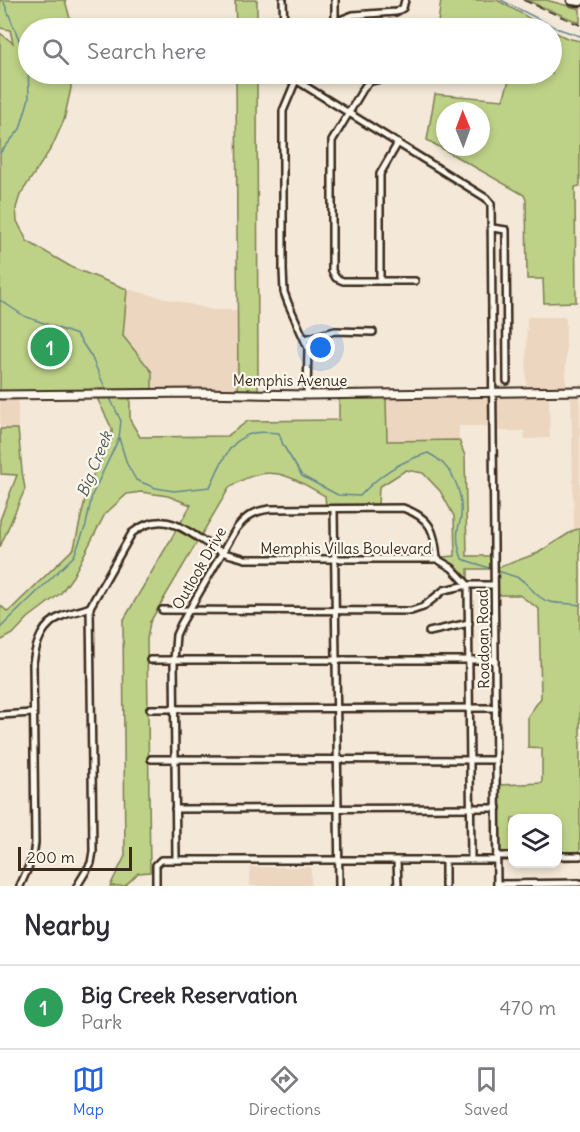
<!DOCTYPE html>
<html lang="en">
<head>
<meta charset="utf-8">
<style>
	:root { --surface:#fff; --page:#f2f2f3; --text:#2b2b33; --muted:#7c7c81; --line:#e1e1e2; --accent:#2563eb }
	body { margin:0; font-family:Delius,sans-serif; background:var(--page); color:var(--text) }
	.controls { position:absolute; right:18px; bottom:18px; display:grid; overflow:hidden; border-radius:12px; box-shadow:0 3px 9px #0003 }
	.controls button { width:54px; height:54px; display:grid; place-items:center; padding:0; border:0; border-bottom:2px solid var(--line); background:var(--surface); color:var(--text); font:30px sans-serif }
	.compass { position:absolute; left:436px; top:102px; width:54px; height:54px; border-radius:50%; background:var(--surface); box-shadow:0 3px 9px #0003; rotate:359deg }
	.scale { position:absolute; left:18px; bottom:15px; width:114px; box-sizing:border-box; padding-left:6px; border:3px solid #3b2a1e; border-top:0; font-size:16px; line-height:21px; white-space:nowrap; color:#3b2a1e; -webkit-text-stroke:4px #fbf7ec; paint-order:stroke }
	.you { position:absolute; left:321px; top:348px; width:21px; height:21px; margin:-15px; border:4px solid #fff; border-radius:50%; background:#1a73e8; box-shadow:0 0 0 9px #1a73e833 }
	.badge { display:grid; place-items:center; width:39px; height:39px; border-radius:50%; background:var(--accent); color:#fff; font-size:20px; font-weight:700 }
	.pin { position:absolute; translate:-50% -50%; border:3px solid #fff; box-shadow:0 2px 6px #0006 }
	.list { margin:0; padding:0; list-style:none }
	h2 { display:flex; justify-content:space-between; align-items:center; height:78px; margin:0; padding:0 24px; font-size:26px }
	h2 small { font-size:20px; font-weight:400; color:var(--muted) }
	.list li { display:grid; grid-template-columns:39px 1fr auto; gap:18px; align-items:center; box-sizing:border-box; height:84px; padding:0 24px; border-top:2px solid var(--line) }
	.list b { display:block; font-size:22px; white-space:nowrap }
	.list p { margin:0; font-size:20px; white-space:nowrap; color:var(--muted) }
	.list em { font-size:20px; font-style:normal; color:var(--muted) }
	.icon { flex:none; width:33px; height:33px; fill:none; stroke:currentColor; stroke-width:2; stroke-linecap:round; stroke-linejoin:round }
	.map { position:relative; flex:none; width:580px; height:886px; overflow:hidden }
	.search { position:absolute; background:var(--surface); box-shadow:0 3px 9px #0003; left:18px; right:18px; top:18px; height:66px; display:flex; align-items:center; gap:15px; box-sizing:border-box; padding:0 21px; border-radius:33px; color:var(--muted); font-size:22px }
	.sheet { height:162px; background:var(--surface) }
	nav { display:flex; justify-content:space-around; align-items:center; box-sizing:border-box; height:84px; border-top:2px solid var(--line); background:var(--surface); font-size:16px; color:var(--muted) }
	nav a { display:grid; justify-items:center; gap:3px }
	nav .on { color:var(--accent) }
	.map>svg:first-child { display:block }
	.built { fill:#ecd6c0 }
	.green { fill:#bed287; stroke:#7c7e52; stroke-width:1.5; fill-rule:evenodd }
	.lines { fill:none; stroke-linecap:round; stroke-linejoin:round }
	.stream { stroke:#628690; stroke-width:1.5 }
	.minor-casing { stroke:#3b2a1e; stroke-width:10 }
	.major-casing { stroke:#3b2a1e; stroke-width:11 }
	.highway-casing { stroke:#3b2a1e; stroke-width:13 }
	.minor { stroke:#fbf7ec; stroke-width:5 }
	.major { stroke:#fbf7ec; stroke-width:7 }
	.highway { stroke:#fbf7ec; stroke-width:8 }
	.rail { stroke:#3b2a1e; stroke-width:1.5; stroke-dasharray:9 4.5; stroke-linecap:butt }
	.labels { text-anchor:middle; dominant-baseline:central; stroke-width:4.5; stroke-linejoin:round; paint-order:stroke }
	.street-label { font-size:15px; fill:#3b2a1e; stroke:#fbf7ec }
	.water-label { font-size:16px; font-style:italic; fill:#4e5857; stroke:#fbf7ec }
</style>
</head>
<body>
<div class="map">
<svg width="580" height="886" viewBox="0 0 580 886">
	<rect width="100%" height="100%" fill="#f4e8d8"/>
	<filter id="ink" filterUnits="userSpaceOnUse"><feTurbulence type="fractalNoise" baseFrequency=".0167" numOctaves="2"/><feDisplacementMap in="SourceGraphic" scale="12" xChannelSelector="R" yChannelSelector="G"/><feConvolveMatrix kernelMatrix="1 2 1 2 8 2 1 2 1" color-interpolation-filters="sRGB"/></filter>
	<g filter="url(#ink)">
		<!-- built -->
		<g class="built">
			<polygon points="127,289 213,310 238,310 238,390 152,390 152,372 123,336"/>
			<polygon points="527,317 566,317 566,388 526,389"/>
			<polygon points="549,396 550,438 525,439 524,431 496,431 496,426 459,426 459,440 387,441 386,398"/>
			<polygon points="571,396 580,396 580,529 574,530"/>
			<rect x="0" y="399" width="18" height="30"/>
			<rect x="250" y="867" width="61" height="19"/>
		</g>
		<!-- green -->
		<g class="green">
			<polygon points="0,0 65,0 72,26 72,28 28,28 28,74 71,74 71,88 64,120 52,147 20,195 16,208 17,221 27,241 73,268 127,289 123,336 152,372 152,390 129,390 128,394 0,395 0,33 13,43 10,30 0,28"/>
			<polygon points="235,0 257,0 257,28 236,28"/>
			<polygon points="441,0 497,0 547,28 457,28 438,23"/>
			<polygon points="526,0 546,0 580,9 580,23"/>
			<path d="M552 31 567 38 580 41V186L575 187 576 302 544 303 543 279H527L526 200 524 195 427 140 435 94 503 100 511 74H552ZM445 111H481V147H445Z"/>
			<polygon points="236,74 257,74 258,390 238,390"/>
			<path d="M339 397 386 398 387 441 459 440 465 456 467 556H494V569L538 553 574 530 580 529V860L558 861V818H512V861H500L499 785 542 783V748L528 747V716L541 698 539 609 519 595H494L493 569H468V581L453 566 441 557 455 556 454 516 440 491 423 473 406 470 379 487 378 505 326 506 325 496C289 475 267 461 229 488L150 622 147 639 150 872 138 873 125 886H110L125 856 123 621 191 505 168 496 141 492 127 494 105 514 73 576 61 593 28 618 13 634 0 641V605L8 612 74 548 86 495 93 475 112 438V429L97 398H130V420L140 437 227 436 248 421 339 420Z"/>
			<polygon points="0,429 18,429 22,471 25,489 0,547 0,520 17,475 1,474"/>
		</g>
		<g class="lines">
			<!-- stream -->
			<g class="stream">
				<polyline points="501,0 556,28 580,36"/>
				<polyline points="0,153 20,129 29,98 28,62 3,0"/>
				<polyline points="0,300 24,316 77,335 91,356 107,392"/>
				<path d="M119 438 127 464 136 480 156 488 174 491 210 487C220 466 229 438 254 433 262 431 271 433 279 433L283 445 302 476 338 495 360 496C380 474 399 462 428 453 452 465 463 490 461 516 461 521 458 526 458 530 456 540 459 550 462 559L519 578C530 585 537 599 550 602 560 604 570 603 580 605"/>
				<polyline points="0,628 74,556 86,525 92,495 119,438 121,421 109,396"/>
			</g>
			<!-- minor casing -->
			<g class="minor-casing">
				<g id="minor">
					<polyline points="283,0 284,28"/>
					<polyline points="335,0 335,21"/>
					<polyline points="319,28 353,15 396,12 403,8 405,0"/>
					<polyline points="286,74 486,198 491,204 497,886"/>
					<polyline points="402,74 371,81 365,86 332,141 332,271 336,278 343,281 415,281"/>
					<polyline points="296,80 283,111 283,270 284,292 288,303 308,348 307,395"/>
					<polyline points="492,228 506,230 507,381"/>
					<polyline points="380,281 380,174 398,143"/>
					<polyline points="305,339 335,331 373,332"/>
					<polyline points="334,509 339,886"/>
					<polyline points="162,610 411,611 423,607 444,590 468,585 471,860"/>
					<polyline points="429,632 469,623"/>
					<polyline points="150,660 495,660"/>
					<polyline points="150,709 496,708"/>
					<polyline points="0,715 33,713"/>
					<polyline points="151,759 496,760"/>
					<polyline points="175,809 497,808"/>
					<polyline points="496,856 512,856"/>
					<polyline points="558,856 580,856"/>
					<path d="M176 860 174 660 176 635 181 624 236 529C246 516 254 511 270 509L403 508C431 518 435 531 437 559"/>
					<polyline points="397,861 398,886"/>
					<polyline points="445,861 445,886"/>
					<polyline points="497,884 580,883"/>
					<path d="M20 886 33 857 35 843 33 663C36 643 42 624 62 616 71 612 81 611 90 607L132 533C168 505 189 536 222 552 229 555 237 556 245 559H437L452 568 468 585H493"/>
					<polyline points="77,886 91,863 93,851 90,607"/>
					<polyline points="156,886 156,865 161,860 496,860"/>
				</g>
			</g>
			<!-- major casing -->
			<g class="major-casing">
				<polyline id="major" points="0,395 199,393 307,395 580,391"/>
			</g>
			<!-- highway casing -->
			<g class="highway-casing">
				<polyline id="highway" points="572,0 580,1"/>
			</g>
			<!-- minor -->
			<use href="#minor" class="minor"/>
			<!-- major -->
			<use href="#major" class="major"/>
			<!-- highway -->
			<use href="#highway" class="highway"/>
			<!-- rail -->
			<polyline class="rail" points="523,0 580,25"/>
		</g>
	</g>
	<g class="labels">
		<!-- street labels -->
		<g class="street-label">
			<text x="290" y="380">Memphis Avenue</text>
			<text x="346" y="548">Memphis Villas Boulevard</text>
			<text transform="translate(199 568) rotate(-60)">Outlook Drive</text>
			<text transform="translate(483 639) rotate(-91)">Roadoan Road</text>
		</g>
		<!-- water labels -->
		<g class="water-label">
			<text transform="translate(94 464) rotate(-68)">Big Creek</text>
		</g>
	</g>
</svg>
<div class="controls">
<button><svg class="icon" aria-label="layers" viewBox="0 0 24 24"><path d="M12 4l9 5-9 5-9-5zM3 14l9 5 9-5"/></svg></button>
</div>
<svg class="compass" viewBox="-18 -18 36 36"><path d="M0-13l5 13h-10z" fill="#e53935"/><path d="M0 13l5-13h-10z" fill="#7c7c81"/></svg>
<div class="scale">200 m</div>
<div class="you"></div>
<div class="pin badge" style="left:50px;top:347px;background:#2e9e5b">1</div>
<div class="search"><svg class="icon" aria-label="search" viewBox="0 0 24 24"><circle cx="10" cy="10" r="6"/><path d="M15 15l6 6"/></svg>Search here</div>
</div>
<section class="sheet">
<h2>Nearby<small></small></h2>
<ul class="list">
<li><span class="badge" style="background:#2e9e5b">1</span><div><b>Big Creek Reservation</b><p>Park</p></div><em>470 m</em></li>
</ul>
</section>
<nav>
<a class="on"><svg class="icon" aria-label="map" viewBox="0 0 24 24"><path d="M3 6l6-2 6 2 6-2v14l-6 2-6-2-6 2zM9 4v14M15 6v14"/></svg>Map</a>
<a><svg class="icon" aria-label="directions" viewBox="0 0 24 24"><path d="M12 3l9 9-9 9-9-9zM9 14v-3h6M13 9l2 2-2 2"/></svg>Directions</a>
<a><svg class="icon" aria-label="saved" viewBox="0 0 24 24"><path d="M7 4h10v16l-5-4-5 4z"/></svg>Saved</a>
</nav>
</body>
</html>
